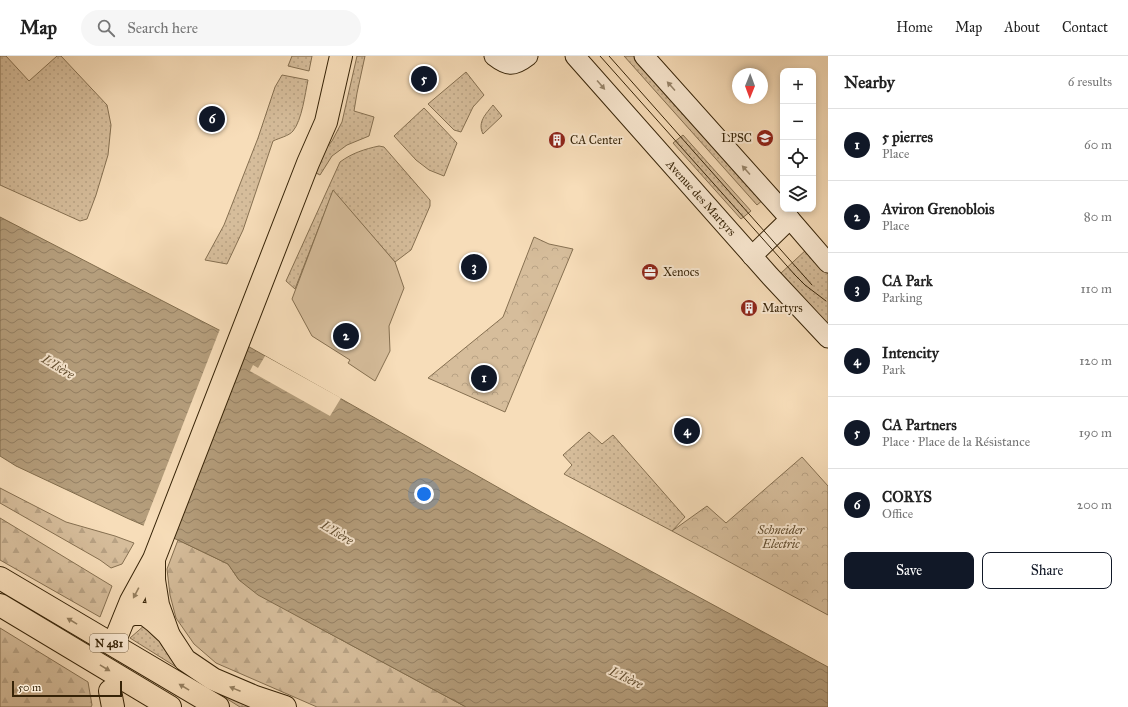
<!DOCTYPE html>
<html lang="en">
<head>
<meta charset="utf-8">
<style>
	:root { --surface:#fff; --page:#f6f6f6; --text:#222; --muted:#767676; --line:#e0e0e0; --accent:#111827 }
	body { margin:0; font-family:"IM FELL Great Primer",serif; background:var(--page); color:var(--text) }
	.controls { position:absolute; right:12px; top:12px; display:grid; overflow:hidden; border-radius:8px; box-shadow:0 2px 6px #0003 }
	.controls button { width:36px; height:36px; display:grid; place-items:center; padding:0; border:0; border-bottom:1px solid var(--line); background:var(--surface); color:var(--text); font:20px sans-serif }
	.compass { position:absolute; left:732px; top:12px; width:36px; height:36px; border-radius:50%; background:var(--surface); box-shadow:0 2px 6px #0003; rotate:181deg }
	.scale { position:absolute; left:12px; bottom:10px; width:110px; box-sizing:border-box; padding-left:4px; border:2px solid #362307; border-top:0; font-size:11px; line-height:14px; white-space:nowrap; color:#362307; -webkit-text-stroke:3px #fae9d2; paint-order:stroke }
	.you { position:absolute; left:424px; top:438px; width:14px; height:14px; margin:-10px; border:3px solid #fff; border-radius:50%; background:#1a73e8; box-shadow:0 0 0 6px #1a73e833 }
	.badge { display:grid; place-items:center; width:26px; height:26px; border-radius:50%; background:var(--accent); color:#fff; font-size:13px; font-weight:700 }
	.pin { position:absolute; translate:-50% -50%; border:2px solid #fff; box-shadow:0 1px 4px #0006 }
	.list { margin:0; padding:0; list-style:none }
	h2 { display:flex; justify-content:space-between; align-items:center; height:52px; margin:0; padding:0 16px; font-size:17px }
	h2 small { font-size:13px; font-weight:400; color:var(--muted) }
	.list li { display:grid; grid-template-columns:26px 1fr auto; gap:12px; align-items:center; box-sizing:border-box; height:72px; padding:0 16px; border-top:1px solid var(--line) }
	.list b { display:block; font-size:15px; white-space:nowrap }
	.list p { margin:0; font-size:13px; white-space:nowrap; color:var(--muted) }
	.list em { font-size:13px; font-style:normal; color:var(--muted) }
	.actions { display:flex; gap:8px; padding:12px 16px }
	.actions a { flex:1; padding:9px 0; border:1px solid var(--accent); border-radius:8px; text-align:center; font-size:14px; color:var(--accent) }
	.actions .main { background:var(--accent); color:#fff }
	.icon { flex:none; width:22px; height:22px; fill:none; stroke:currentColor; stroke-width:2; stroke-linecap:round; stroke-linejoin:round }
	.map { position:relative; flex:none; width:828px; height:651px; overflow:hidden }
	header { display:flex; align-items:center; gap:24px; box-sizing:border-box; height:56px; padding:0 20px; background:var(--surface); border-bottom:1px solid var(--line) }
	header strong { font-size:19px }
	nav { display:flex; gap:22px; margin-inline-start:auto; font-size:14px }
	.search { width:280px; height:36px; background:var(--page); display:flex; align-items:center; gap:10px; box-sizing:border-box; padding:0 14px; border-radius:22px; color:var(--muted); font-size:15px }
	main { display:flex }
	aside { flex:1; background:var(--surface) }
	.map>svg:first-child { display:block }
	.grass { fill:url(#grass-dots); stroke:#867051 }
	.forest { fill:url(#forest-firs); stroke:#867051 }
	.park { fill:url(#park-crowns); stroke:#867051 }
	.pitch { fill:#d6bd9b; stroke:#867051 }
	.water { fill:url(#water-waves); stroke:#826d4d }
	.pier { fill:#f7ddb9 }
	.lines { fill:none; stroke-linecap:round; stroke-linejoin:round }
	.secondary-casing { stroke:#362307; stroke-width:21 }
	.highway-casing { stroke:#362307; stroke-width:24 }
	.secondary { stroke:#fae9d2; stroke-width:19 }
	.highway { stroke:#f7ddb9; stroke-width:22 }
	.tram { stroke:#362307; stroke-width:1 }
	.oneway { fill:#98866c }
	.oneway2 { fill:#968060 }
	.labels { text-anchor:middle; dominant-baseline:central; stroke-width:4; stroke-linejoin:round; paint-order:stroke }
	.shield { fill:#fae9d2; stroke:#715e44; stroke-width:1 }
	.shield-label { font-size:11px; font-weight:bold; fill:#362307 }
	.poi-label { font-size:12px; fill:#362307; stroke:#fae9d2; text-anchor:start }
	.street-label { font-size:12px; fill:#362307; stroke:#fae9d2 }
	.park-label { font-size:12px; font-style:italic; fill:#5e4a2c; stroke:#fae9d2 }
	.water-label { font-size:13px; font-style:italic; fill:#624e30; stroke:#fae9d2 }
</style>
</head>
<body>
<header>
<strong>Map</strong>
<div class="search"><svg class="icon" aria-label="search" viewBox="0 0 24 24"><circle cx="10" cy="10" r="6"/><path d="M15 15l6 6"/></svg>Search here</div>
<nav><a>Home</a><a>Map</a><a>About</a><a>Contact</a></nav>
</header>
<main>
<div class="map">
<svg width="828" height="651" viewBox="0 0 828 651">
	<defs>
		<pattern id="grass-dots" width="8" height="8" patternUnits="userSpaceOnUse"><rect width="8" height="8" fill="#d6bd9b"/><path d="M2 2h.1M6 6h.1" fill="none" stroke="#b8a284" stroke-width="1.8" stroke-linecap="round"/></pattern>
		<pattern id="forest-firs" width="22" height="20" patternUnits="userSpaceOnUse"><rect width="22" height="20" fill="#d6bd9b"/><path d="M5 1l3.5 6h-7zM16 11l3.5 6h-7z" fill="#b8a284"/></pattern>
		<pattern id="park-crowns" width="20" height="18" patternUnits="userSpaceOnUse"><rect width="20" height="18" fill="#d6bd9b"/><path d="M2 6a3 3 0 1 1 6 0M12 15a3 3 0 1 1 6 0" fill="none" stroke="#b8a284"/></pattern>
		<pattern id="water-waves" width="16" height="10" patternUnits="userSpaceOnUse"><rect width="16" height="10" fill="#b59e7c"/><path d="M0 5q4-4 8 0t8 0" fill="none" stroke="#948064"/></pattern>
	</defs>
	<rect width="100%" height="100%" fill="#f7ddb9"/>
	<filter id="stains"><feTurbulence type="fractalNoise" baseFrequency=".005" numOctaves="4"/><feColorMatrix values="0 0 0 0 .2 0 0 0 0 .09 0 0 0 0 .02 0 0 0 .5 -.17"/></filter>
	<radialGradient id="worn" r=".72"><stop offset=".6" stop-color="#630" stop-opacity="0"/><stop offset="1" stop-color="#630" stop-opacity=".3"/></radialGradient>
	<!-- grass -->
	<g class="grass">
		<polygon points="0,0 6,0 29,25 57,0 61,0 107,49 111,69 108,99 96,139 87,163 80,165 0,129"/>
		<polygon points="292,0 312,0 309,15 288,10"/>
		<polygon points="357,0 365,0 357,37 354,55 374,61 369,80 347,89 332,100 320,119 316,117 323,96 332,85 342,66"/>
		<polygon points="624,0 636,0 764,143 757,149"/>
		<polygon points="466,16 484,39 473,51 461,76 454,74 428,48"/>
		<path d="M282 19 308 24C305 38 302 64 293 75 289 80 279 82 273 85L243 174 227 208 205 204 224 169 258 82 275 31Z"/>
		<path d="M493 49 502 60 483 78C477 66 486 58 493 49Z"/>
		<polygon points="424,52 457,87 444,120 429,114 416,104 394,80"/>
		<polygon points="683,79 751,155 741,163 673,87"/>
		<path d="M379 90 384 91 430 144V150L411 194 395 206 333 135 295 233 286 225 340 106C352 97 365 93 379 90Z"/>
		<polygon points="807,193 828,217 828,271 780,218"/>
		<polygon points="589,376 602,388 613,379 685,461 672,475 564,418 572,409 563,399"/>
		<polygon points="146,568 155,574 162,590 174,603 270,651 240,651 130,582"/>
	</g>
	<!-- forest -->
	<g class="forest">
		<polygon points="0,432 66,466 115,480 134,487 122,508 111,512 100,504 0,447"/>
		<polygon points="0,462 112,530 100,561 0,504"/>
		<polygon points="178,484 228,508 239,524 312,568 466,651 317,651 216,607 194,588 176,562 170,539 167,513"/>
		<polygon points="0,572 88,626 92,649 91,651 0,651"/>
	</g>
	<!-- park -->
	<g class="park">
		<polygon points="534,181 549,188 573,193 505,356 428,322 503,261"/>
		<polygon points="802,401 828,430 828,559 672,475 707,450 726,467"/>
	</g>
	<!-- pitch -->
	<polygon class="pitch" points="333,134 395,206 404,232 389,270 390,295 375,325 348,307 350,304 312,280 292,243"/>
	<!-- water -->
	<polygon class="water" points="0,161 221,275 538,454 828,611 828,651 466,651 258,539 239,524 228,508 178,484 129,463 16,410 0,400"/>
	<!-- pier -->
	<g class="pier">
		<polygon points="220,273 249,289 173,484 143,471"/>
		<polygon points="265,300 341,342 330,360 250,315 253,309 258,312"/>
	</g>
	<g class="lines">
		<!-- secondary casing -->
		<g class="secondary-casing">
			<g id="secondary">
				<path d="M494 0C508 11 514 11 528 0"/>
				<polyline points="575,0 770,220 828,282"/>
				<polyline points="644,0 790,163 828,207"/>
				<polyline points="752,200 790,163"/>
			</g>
		</g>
		<!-- highway casing -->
		<g class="highway-casing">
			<g id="highway">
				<polyline points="154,504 154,524 158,549 168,577"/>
				<polyline points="0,522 218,651"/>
				<polyline points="0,549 170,651"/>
				<polyline points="125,561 133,558 145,558 154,565 168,578 185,604 213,623 255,641 285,651"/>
				<polyline points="118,577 131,545 154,503 308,107 326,66 341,0"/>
				<polyline points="110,635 113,651"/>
			</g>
		</g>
		<!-- secondary -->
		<use href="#secondary" class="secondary"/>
		<!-- highway -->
		<use href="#highway" class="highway"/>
		<!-- tram -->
		<g class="tram">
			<polyline points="600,0 795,219 805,229 826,245"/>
			<polyline points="609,0 812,229"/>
		</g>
	</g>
	<!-- one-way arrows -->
	<defs><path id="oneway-solid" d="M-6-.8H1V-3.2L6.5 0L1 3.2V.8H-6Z"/></defs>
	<g class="oneway">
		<use href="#oneway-solid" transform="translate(601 29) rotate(49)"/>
		<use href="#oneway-solid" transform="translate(671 30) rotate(-132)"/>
		<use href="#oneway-solid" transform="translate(746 114) rotate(-132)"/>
	</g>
	<g class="oneway2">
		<use href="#oneway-solid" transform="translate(136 537) rotate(118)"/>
		<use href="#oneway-solid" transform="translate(72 565) rotate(-149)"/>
		<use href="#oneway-solid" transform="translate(105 612) rotate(31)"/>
		<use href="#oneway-solid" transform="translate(184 631) rotate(-149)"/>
		<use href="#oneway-solid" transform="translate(235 633) rotate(-158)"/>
	</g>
	<!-- icons -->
	<defs>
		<g id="university-disc" transform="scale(0.9)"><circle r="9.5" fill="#8f2418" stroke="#fae9d2"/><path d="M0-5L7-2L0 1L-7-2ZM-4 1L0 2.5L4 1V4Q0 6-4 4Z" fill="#fff"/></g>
		<g id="building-disc" transform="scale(0.9)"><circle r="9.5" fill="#8f2418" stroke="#fae9d2"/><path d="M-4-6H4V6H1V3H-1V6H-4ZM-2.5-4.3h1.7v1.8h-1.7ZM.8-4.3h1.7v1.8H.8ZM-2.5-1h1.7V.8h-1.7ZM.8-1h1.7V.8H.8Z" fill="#fff"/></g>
		<g id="office-disc" transform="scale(0.9)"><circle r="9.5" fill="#8f2418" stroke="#fae9d2"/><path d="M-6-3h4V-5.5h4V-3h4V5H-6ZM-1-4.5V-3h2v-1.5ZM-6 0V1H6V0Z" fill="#fff"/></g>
	</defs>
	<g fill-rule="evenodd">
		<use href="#university-disc" x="765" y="82"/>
		<use href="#building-disc" x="557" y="84"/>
		<use href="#office-disc" x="650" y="216"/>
		<use href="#building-disc" x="749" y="252"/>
	</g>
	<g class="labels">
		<!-- shield labels -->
		<rect class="shield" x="90" y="578" width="38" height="18" rx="3"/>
		<g class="shield-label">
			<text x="109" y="587">N 481</text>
		</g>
		<!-- poi labels -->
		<g class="poi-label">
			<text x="752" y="82" text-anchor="end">LPSC</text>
			<text x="570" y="84">CA Center</text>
			<text x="663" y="216">Xenocs</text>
			<text x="762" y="252">Martyrs</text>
		</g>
		<!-- street labels -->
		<g class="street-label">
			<text transform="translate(701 142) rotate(48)">Avenue des Martyrs</text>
		</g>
		<!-- park labels -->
		<g class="park-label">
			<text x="781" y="474">Schneider<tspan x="781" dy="14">Electric</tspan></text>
		</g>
		<!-- water labels -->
		<g class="water-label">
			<text transform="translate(58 311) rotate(31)">L'Isère</text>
			<text transform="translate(337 477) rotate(31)">L'Isère</text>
			<text transform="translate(626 622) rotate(25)">L'Isère</text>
		</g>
	</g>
	<rect width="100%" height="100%" filter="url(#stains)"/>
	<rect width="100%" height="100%" fill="url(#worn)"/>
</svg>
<div class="controls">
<button>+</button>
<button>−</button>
<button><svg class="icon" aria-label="locate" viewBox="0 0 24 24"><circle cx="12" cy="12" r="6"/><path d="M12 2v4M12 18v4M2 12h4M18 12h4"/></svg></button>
<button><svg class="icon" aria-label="layers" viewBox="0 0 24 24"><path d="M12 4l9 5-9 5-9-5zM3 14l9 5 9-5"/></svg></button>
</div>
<svg class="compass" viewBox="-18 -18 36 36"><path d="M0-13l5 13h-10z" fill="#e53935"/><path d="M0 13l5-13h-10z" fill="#767676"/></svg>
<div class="scale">50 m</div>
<div class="you"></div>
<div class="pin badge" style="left:484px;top:322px">1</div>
<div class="pin badge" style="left:346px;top:280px">2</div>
<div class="pin badge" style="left:474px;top:211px">3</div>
<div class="pin badge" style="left:687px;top:375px">4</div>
<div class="pin badge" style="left:424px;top:23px">5</div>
<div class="pin badge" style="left:212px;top:63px">6</div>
</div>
<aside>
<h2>Nearby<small>6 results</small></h2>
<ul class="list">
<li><span class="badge">1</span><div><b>5 pierres</b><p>Place</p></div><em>60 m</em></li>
<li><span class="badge">2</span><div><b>Aviron Grenoblois</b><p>Place</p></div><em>80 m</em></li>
<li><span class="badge">3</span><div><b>CA Park</b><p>Parking</p></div><em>110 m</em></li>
<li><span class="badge">4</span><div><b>Intencity</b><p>Park</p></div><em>120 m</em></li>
<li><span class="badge">5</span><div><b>CA Partners</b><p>Place · Place de la Résistance</p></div><em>190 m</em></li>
<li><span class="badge">6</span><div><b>CORYS</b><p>Office</p></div><em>200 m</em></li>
</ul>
<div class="actions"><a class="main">Save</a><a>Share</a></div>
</aside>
</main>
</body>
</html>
